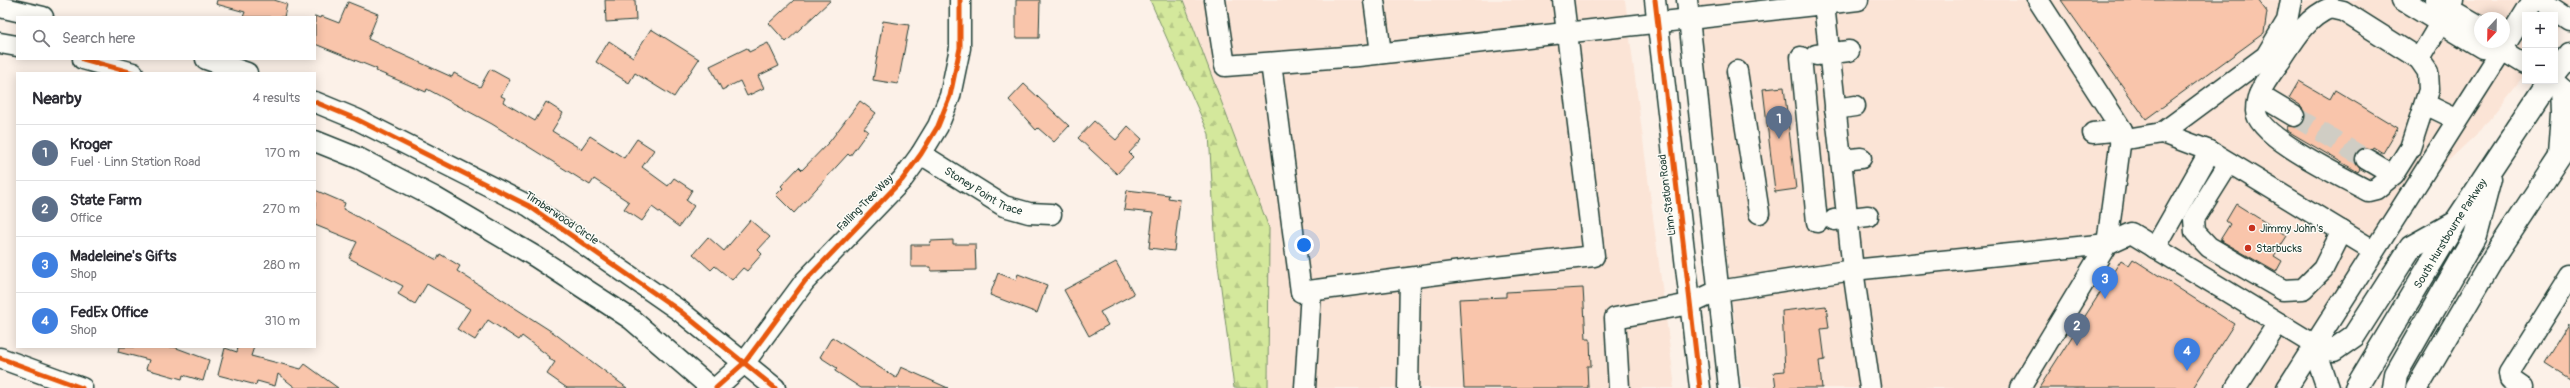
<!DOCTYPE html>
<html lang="en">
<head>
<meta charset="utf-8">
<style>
	:root { --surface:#fff; --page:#f7f7f7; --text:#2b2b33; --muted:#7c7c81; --line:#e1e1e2; --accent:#2563eb }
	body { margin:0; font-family:Pangolin,sans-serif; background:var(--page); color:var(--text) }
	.controls { position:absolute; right:12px; top:12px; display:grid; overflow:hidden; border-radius:0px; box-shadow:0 2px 10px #0003 }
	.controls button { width:36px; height:36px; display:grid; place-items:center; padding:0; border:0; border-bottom:1px solid var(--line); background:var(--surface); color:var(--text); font:20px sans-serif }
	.compass { position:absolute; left:2474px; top:12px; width:36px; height:36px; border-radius:50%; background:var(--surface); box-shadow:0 2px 10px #0003; rotate:202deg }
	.you { position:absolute; left:1304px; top:245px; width:14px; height:14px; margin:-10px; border:3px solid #fff; border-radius:50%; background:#1a73e8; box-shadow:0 0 0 6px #1a73e833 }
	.badge { display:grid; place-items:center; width:26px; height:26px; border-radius:50%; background:var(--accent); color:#fff; font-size:13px; font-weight:700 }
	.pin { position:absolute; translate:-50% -33px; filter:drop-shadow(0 1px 2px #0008) }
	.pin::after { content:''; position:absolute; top:21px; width:14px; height:12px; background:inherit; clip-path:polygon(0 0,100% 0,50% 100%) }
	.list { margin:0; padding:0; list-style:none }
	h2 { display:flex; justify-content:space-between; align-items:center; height:52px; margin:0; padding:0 16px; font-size:17px }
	h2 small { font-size:13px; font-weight:400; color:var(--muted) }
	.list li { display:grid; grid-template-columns:26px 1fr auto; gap:12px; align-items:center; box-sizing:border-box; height:56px; padding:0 16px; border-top:1px solid var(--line) }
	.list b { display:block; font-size:15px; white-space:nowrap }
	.list p { margin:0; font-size:13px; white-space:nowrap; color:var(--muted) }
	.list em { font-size:13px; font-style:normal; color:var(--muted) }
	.icon { flex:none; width:22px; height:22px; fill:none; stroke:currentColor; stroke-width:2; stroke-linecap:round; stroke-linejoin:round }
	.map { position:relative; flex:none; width:2570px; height:388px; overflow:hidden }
	.search { position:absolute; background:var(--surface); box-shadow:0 2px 10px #0003; left:16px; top:16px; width:300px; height:44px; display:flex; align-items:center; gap:10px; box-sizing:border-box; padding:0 14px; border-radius:0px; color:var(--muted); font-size:15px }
	.panel { position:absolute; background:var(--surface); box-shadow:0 2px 10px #0003; left:16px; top:72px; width:300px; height:276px; border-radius:0px }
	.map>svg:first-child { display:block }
	.built { fill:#fbe4d6; fill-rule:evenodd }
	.forest { fill:url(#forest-firs); stroke:#7a9268 }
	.building { fill:#f9c5ab; stroke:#1f3d34 }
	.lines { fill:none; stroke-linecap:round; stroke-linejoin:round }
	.minor-tunnel { stroke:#d0cdc4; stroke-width:20; stroke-dasharray:20 10; stroke-linecap:butt }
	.minor-casing { stroke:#1f3d34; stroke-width:23 }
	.major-casing { stroke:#1f3d34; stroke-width:25 }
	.minor { stroke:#fdfcf7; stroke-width:20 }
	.major { stroke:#fdfcf7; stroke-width:22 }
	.cycleway-casing { stroke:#fdfcf7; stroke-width:8 }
	.cycleway { stroke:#e8590c; stroke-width:5 }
	.poi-dot { fill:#c8321e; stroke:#fdfcf7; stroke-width:1.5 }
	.labels { text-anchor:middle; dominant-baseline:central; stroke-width:3; stroke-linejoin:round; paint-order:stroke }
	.street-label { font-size:11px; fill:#1f3d34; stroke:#fdfcf7 }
	.poi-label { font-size:11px; fill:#1f3d34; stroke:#fdfcf7; text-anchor:start }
</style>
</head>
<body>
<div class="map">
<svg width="2570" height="388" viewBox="0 0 2570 388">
	<defs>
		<pattern id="forest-firs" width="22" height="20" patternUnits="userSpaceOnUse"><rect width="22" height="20" fill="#d4e89c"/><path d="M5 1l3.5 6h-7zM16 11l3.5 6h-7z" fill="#b6c887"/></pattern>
	</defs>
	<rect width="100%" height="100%" fill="#fcf1e8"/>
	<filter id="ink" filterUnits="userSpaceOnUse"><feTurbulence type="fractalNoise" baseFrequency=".025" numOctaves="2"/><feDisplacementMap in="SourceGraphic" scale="8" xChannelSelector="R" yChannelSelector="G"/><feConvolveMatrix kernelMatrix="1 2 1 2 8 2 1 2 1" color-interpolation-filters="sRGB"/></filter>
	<g filter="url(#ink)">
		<!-- built -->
		<g class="built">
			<polygon points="1183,0 1625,0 1674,380 1673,388 1268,388 1269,228"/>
			<path d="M1697 0H2570V13L2555 35V15H2525V74L2481 130 2383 222 2280 388H1742ZM2480 18H2504V42H2480Z"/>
		</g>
		<!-- forest -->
		<polygon class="forest" points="1150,0 1183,0 1269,228 1268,388 1234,388 1216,249 1209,134"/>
		<!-- building -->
		<g class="building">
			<polygon points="217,0 274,0 287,4 284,17 243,17 245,12 216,4"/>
			<polygon points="605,0 635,0 636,20 606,22"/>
			<polygon points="794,0 831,0 786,42 769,23"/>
			<polygon points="1016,0 1040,0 1039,38 1016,38"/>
			<polygon points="2061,0 2258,0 2267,12 2264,33 2146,119"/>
			<polygon points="348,2 378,14 368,39 452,77 454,73 480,87 490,69 510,80 501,96 505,98 503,102 535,121 546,102 563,113 552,131 581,149 590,136 624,158 637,139 654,150 642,167 668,186 674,178 692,190 686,200 694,206 679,227 652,207 642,221 624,209 629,202 594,179 590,185 492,124 427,89 426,92 376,71 377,69 315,44 315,16 320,18 321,16 339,23"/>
			<polygon points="883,21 909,25 898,84 873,80"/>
			<polygon points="651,29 699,59 674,97 635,73 629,83 596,62 609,41 633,57"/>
			<polygon points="768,43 779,66 758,76 764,88 747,96 740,81 722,90 710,66 747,48 749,52"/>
			<polygon points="2299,81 2330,99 2335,90 2398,128 2383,153 2373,147 2372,149 2360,149 2355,158 2360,169 2358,172 2286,130 2288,126 2300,126 2305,117 2300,105 2289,98"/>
			<polygon points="1024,84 1069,126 1054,142 1038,128 1036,130 1009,100"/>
			<polygon points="1784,87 1796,189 1775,192 1763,89"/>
			<polygon points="860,101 876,113 864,128 868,131 850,156 848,154 794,213 776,195 783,188 781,186 799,167 802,170 830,141"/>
			<polygon points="1094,121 1116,140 1128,126 1142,139 1129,153 1133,157 1117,174 1078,138"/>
			<polygon points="315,190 345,203 343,209 437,260 440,254 460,266 457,271 554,333 627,388 567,388 547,374 555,362 549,359 550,357 522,336 519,340 488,320 475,340 457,329 470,309 427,284 415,304 398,294 403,286 349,258 357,242 315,225"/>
			<polygon points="1127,190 1169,195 1168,198 1180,200 1174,251 1149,248 1153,213 1124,210"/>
			<polygon points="2236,204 2287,236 2274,256 2282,261 2276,272 2220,240 2230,224 2226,221"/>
			<polygon points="750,220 770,237 758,250 762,254 747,271 743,268 732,280 715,266 711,270 693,254 708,237 724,251"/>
			<polygon points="953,240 953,244 975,244 976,270 931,271 931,267 911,267 911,245 930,245 931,241"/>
			<polygon points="2133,259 2234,324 2193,388 2039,388 2121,260 2129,265"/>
			<polygon points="1116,262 1134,294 1100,312 1108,325 1089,336 1064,290"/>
			<polygon points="998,273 1016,280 1018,274 1047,285 1037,313 990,295"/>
			<polygon points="1583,288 1586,339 1590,339 1591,366 1587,366 1588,388 1464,388 1459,299 1506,297 1506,292"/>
			<polygon points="1826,306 1829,328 1821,329 1825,360 1819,361 1822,388 1776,388 1774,372 1785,371 1782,311"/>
			<polygon points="2570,323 2570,379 2545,363"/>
			<polygon points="832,337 896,378 901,367 948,388 861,388 835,371 837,368 820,357"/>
			<polygon points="119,347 174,347 209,360 203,381 183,375 182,379 146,369 149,360 118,352"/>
			<polygon points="238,347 254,347 251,356 301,369 305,364 338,388 296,388 278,374 275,386 257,381 256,385 218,375 225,348 237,352"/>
		</g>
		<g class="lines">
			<!-- minor-tunnel -->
			<polyline class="minor-tunnel" points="2294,116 2366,159"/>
			<!-- minor casing -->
			<g class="minor-casing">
				<g id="minor">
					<polyline points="1215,0 1225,66 1358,56 1824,4 1853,270 1870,388"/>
					<polyline points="1374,0 1381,53"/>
					<polyline points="1655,0 1700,388"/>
					<polyline points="1687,0 1729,388"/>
					<polyline points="1823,0 1824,4 1858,0"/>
					<polyline points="2402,0 2482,48 2502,50"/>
					<polyline points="2435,0 2480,26"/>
					<polyline points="2540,0 2570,20"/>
					<polyline points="0,7 43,17"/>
					<path d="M2330 8 2343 11 2419 59 2428 72 2429 90 2410 148 2393 175 2376 189 2368 191C2345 178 2257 137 2256 111 2256 92 2270 75 2281 60 2294 40 2307 17 2330 8Z"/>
					<polyline points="0,43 17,46"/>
					<polyline points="2502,50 2533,0"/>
					<polyline points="1816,55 1849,51"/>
					<polyline points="1801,57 1817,222"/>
					<polyline points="83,59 133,73"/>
					<polyline points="206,59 247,73"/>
					<polyline points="2419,59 2454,0"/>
					<polyline points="1271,63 1301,292 1469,270 1594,256 1563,0"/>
					<polyline points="1737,71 1759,213"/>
					<polyline points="2259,95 2294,116"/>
					<polyline points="315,102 356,119 529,206 680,311 775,388"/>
					<polyline points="2425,104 2456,119"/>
					<polyline points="1835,109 1855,106"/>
					<polyline points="2093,133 2122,130"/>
					<polyline points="2162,133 2210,151 2373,250"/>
					<polyline points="2120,140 2162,133 2266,56 2287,21 2291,0"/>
					<polyline points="315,141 360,159 434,197 536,257 631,319 711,388"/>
					<path id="s1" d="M921 154 1004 206 1029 213 1051 214"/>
					<polyline points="2366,159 2393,175"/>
					<polyline points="1841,160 1861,158"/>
					<polyline points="2229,163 2194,219 2195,232 2209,247 2283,290 2303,289 2323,269 2342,231"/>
					<polyline points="1834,220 1868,216"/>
					<polyline points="2155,248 2210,151"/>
					<polyline points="0,358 82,388"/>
					<polyline points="716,388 745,362 805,281 902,180 921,154 938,126 950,96 960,48 960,0"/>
					<polyline points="1305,388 1311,291"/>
					<polyline points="1408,388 1410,278"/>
					<polyline points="1619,388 1615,318 1690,304 1718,291 1853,270 2107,244 2131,233 2313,344"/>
					<polyline points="2020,388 2107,244 2122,130 2038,0"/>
					<polyline points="2236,388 2278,323"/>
					<polyline points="2287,388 2502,50 2525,64"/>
					<polyline points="2523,388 2510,379 2509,373 2570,276"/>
				</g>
			</g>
			<!-- major casing -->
			<g class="major-casing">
				<g id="major">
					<polyline points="2555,72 2570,53"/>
					<polyline points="2552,81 2562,90 2563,112 2560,156"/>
					<polyline points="2313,344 2334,350 2354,336 2411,247 2454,223"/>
					<polyline points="2313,344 2328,388"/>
					<path id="s2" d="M2356 388 2455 223 2549 81"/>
					<polyline points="2394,388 2396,374 2475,236 2490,179"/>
					<polyline points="2417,388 2494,257 2570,142"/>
				</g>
			</g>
			<!-- minor -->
			<use href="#minor" class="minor"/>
			<!-- major -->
			<use href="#major" class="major"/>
			<!-- cycleway casing -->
			<g class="cycleway-casing">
				<g id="cycleway">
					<polyline points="1655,0 1700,388"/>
					<polyline points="83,59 133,73"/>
					<polyline points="315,102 356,119 529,206 680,311 775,388"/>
					<polyline points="0,358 82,388"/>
					<polyline points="716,388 745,362 805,281 902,180 921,154 938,126 950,96 960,48 960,0"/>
				</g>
			</g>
			<!-- cycleway -->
			<use href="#cycleway" class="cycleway"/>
		</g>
	</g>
	<!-- markers -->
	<g class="poi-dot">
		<circle cx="2252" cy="228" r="4"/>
		<circle cx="2248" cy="248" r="4"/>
	</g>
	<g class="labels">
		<!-- street labels -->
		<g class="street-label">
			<text stroke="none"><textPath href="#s1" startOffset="73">Stoney Point Trace</textPath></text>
			<text transform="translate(1667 195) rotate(-97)">Linn Station Road</text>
			<text transform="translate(865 203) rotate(-45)">Falling Tree Way</text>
			<text transform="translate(562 218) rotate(34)">Timberwood Circle</text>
			<text stroke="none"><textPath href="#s2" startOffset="181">South Hurstbourne Parkway</textPath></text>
		</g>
		<!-- poi labels -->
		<g class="poi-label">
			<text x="2260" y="228">Jimmy John's</text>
			<text x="2256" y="248">Starbucks</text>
		</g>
	</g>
</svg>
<div class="controls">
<button>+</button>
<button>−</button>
</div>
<svg class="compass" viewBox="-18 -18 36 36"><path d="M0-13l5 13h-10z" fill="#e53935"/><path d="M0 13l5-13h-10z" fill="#7c7c81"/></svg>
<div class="you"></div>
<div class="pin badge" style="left:1779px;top:139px;background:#5c6f8a">1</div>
<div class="pin badge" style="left:2077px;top:346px;background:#5c6f8a">2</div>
<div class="pin badge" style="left:2105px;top:299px;background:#3f7fe0">3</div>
<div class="pin badge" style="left:2187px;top:371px;background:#3f7fe0">4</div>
<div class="search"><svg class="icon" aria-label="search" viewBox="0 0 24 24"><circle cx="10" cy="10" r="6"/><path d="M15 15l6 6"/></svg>Search here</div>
<section class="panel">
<h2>Nearby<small>4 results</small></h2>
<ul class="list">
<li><span class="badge" style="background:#5c6f8a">1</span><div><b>Kroger</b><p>Fuel · Linn Station Road</p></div><em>170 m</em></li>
<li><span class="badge" style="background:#5c6f8a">2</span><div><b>State Farm</b><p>Office</p></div><em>270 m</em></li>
<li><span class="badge" style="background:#3f7fe0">3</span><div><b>Madeleine's Gifts</b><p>Shop</p></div><em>280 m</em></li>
<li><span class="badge" style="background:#3f7fe0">4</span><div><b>FedEx Office</b><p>Shop</p></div><em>310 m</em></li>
</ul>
</section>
</div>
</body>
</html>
